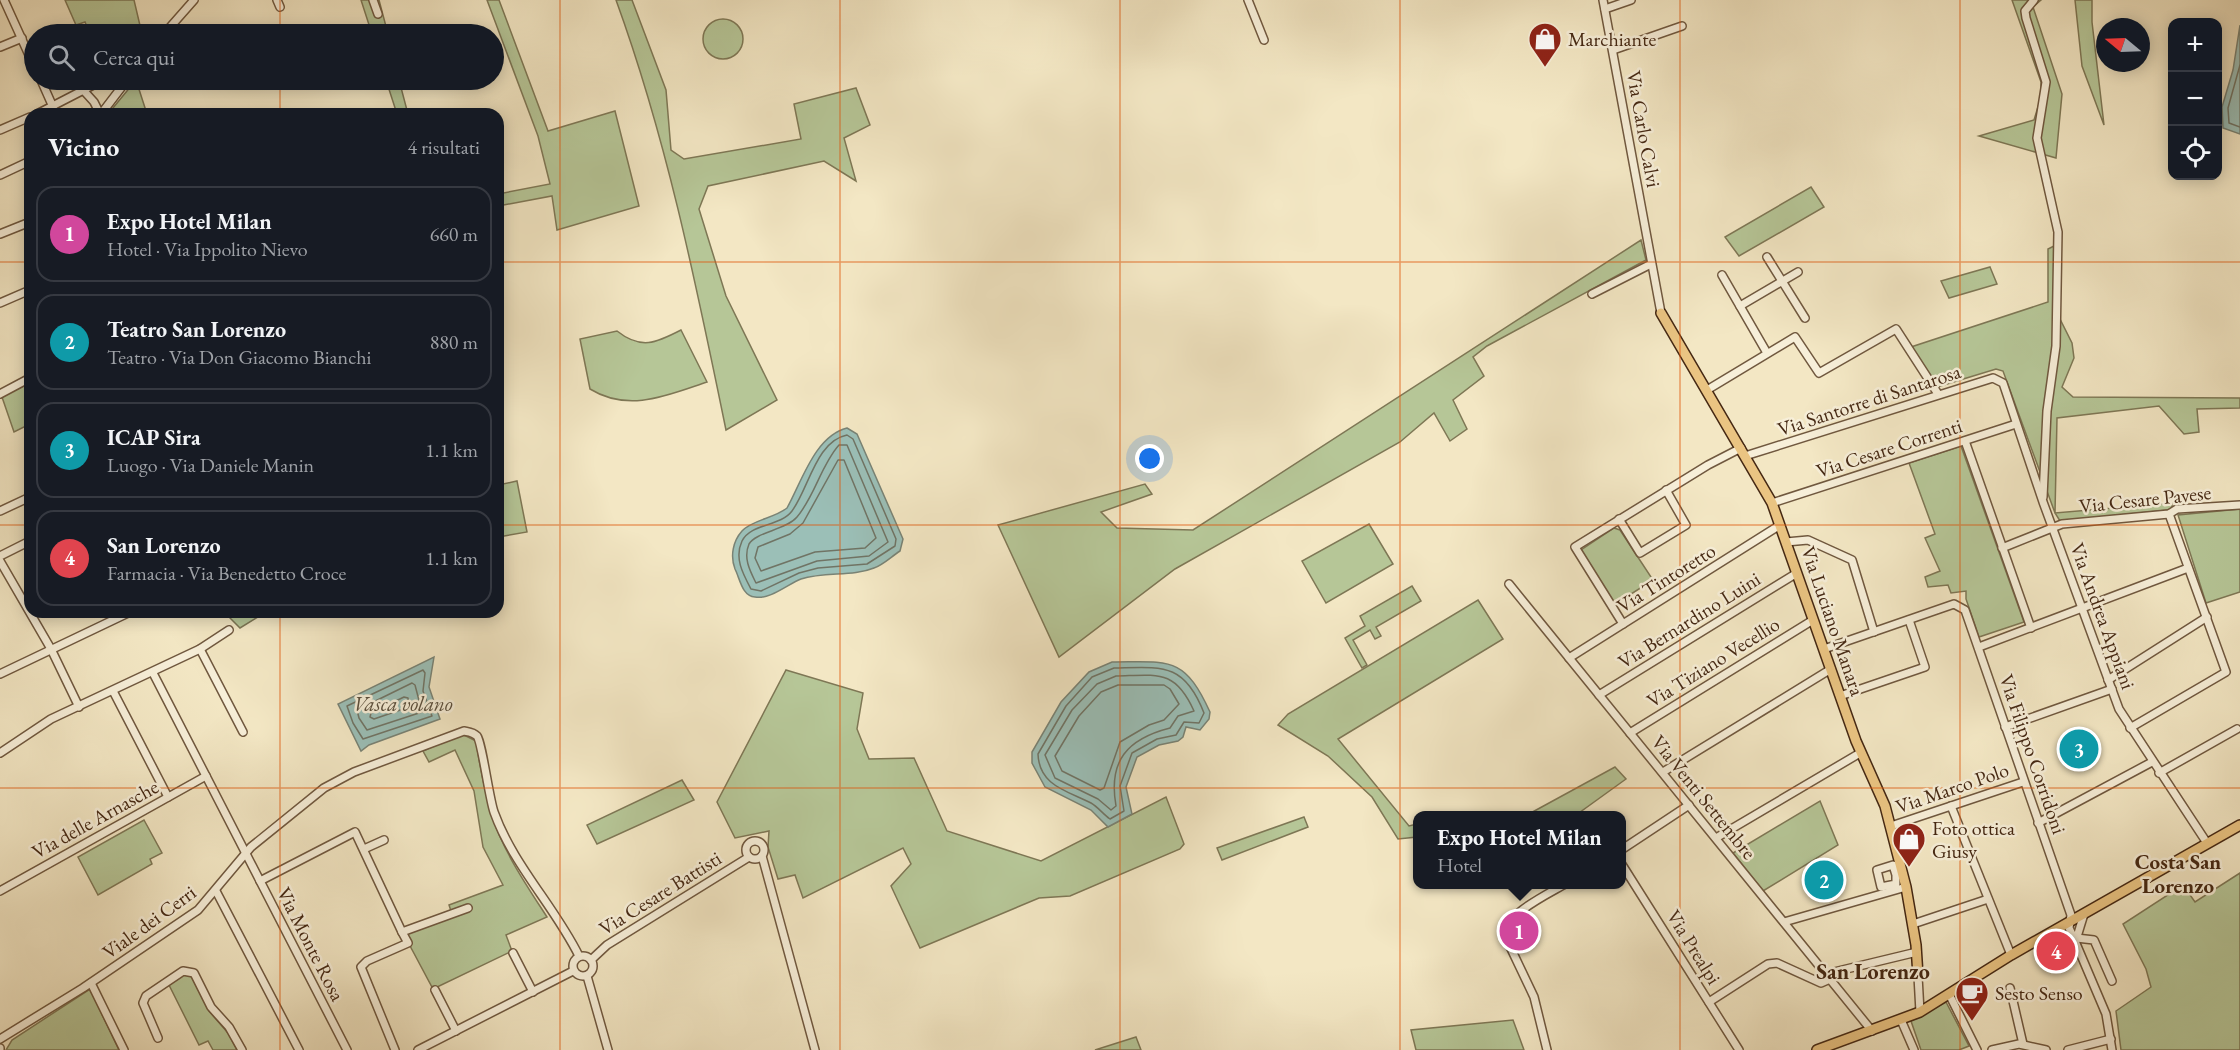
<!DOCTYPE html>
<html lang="it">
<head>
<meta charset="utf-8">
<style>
	:root { --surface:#171b24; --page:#242831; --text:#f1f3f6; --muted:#9ea1a6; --line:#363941; --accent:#db2777 }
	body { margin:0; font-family:"EB Garamond",serif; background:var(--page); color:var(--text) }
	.controls { position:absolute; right:18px; top:18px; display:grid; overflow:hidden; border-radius:12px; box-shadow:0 3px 15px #0003 }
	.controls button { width:54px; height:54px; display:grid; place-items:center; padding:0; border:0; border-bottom:2px solid var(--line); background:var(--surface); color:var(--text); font:30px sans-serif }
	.compass { position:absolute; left:2096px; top:18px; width:54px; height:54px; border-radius:50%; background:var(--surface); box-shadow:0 3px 15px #0003; rotate:289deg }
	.you { position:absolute; left:1150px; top:459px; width:21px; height:21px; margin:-15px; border:4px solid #fff; border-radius:50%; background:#1a73e8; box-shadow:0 0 0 9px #1a73e833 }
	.badge { display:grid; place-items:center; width:39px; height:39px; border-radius:50%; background:var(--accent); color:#fff; font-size:20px; font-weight:700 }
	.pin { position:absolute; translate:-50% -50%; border:3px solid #fff; box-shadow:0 2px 6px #0006 }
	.popup { position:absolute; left:1413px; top:811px; width:213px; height:78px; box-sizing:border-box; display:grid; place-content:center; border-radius:12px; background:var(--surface); filter:drop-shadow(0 2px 4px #0005); font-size:20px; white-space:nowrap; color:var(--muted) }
	.popup b { font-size:22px; color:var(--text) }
	.popup::after { content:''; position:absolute; left:50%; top:100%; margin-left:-12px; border:12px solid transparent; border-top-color:var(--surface) }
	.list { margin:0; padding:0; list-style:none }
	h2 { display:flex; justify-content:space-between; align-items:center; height:78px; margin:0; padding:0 24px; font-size:26px }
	h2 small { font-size:20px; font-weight:400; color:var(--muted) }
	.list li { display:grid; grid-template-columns:39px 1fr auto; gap:18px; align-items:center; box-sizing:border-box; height:96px; margin:0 12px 12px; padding:0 12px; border:2px solid var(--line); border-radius:18px }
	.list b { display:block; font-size:22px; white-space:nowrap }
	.list p { margin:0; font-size:20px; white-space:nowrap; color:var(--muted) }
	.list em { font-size:20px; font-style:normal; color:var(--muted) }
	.icon { flex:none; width:33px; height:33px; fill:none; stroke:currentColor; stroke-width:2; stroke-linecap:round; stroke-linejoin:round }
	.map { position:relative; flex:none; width:2240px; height:1050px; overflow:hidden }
	.search { position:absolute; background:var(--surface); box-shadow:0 3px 15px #0003; left:24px; top:24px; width:480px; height:66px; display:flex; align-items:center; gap:15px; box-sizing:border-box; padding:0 21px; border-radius:33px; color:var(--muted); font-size:22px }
	.panel { position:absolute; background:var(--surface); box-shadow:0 3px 15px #0003; left:24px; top:108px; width:480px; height:510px; border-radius:18px }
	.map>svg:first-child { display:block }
	.green { fill:#b6c697; stroke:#7e7755; stroke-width:1.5 }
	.water { fill:#9bbfb7; stroke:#798375; stroke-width:1.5 }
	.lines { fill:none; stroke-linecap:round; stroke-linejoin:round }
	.shore { stroke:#707465; stroke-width:1.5 }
	.minor-casing { stroke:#70583f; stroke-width:10 }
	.major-casing { stroke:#452813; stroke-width:12 }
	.minor { stroke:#f7efd9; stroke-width:7 }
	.major { stroke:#eac482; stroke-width:9 }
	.grid { fill:none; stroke:#e0570c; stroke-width:1.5; stroke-opacity:0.55 }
	.labels { text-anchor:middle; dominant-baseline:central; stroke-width:5; stroke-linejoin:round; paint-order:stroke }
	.poi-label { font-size:20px; fill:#452813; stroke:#f7efd9; text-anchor:start }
	.street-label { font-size:20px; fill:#452813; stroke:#f7efd9 }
	.water-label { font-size:21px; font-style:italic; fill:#5a4e3c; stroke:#f7efd9 }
	.neighbourhood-label { font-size:21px; font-weight:bold; fill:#452813; stroke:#f7efd9 }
	.quarter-label { font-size:22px; font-weight:bold; fill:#452813; stroke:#f7efd9 }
</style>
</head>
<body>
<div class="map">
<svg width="2240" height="1050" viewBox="0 0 2240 1050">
	<rect width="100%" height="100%" fill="#f3e7c4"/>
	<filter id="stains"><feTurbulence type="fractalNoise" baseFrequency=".00333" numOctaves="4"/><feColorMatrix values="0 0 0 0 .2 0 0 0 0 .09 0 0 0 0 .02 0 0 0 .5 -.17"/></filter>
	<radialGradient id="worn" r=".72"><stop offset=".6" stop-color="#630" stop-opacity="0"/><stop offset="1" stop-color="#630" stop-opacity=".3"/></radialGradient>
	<!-- green -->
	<g class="green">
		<polygon points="65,0 134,0 142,34 90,34 85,22 76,25"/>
		<polygon points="361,0 379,0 388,34 372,34"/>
		<polygon points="487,0 499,0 548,131 615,111 639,206 557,230 552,196 498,206 498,194 550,184 538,136"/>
		<path d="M616 0H632L666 90 671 150 684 159 801 139 794 104 856 88 870 125 844 138 856 181 824 161 708 186 699 209 726 296 777 400 726 430C696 284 667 140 616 0Z"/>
		<polygon points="2012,0 2041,0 2033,7 2062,94 2056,158 1979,136 2034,120 2041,97 2041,82"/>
		<polygon points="2075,0 2092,0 2092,22 2104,125 2082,66"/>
		<circle cx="723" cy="39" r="20"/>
		<polygon points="136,80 147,114 108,114"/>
		<polygon points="386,80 399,80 408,114 397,114"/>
		<polygon points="1811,187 1824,207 1739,256 1725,237"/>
		<polygon points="1641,240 1646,260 1487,346 1473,357 1484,376 1453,400 1467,429 1450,441 1434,413 1400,442 1175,569 1059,657 998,525 1145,484 1152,494 1101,512 1117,528 1193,530"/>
		<polygon points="2058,244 2060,319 2072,343 2074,358 2062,387 2073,397 2240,398 2240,408 2197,409 2199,432 2184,434 2159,406 2057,418 2055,513 2172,503 2172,509 2168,510 2060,521 2055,513 2003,371 1996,369 1937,387 1911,347 2048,302 2048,249"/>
		<polygon points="1990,267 1997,284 1949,298 1941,281"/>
		<path d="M681 330 707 382C668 395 629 413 590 389L580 339 617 331C641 350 656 343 681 330Z"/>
		<polygon points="26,384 30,393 30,424 14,432 2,397"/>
		<polygon points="1961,446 2024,622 1979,637 1966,599 1966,591 1951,593 1948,585 1928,587 1925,577 1940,571 1925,538 1935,534 1909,463"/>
		<polygon points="517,481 527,532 498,537 498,485"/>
		<polygon points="2240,509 2240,592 2206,603 2178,515"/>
		<polygon points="1369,524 1393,564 1326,603 1302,561"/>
		<polygon points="1614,528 1620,530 1653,580 1614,605 1581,550"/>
		<polygon points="1412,586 1421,601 1376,627 1381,636 1375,639 1370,630 1353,640 1367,665 1362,668 1345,638 1365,626 1360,616"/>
		<polygon points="1478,600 1503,639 1338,739 1409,826 1417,824 1417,837 1398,839 1372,797 1328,756 1278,725 1288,714"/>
		<polygon points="232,612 266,612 240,628 227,615"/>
		<polygon points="786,670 863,693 857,729 869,759 914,758 947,831 1041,861 1166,797 1184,844 1180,849 1070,896 1039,898 920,948 891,886 911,864 903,848 803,898 795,875 778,879 768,847 769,831 735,838 717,802"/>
		<path d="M458 735H464L476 741C480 768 485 793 493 819 505 854 527 886 547 917L506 935 512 951 433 989 401 929 451 911 449 905 503 885 483 847 474 791 455 750 429 762 423 751Z"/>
		<polygon points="1615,767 1626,779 1576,815 1527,815"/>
		<polygon points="682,780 694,800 597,844 587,825"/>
		<polygon points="1820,801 1838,845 1763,891 1733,853"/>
		<polygon points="1304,817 1308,827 1222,860 1217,848"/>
		<polygon points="144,820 162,853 150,859 152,864 98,895 78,857"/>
		<polygon points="2240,873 2240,1050 2121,1050 2116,1011 2151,987 2146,969 2123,924 2183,885 2195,902"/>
		<polygon points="185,974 192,977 209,1011 228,1033 237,1050 213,1050 208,1041 199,1045 169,985"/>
		<polygon points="90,989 119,1050 6,1050 12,1040"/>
		<polygon points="1946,1002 1969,1046 1959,1050 1921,1050 1911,1021"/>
		<polygon points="1513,1020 1524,1050 1416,1050 1411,1030"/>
		<polygon points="1136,1037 1141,1050 1095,1050"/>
	</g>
	<!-- water -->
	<g class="water">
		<polygon points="2240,25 2240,134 2223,128 2222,107 2233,70"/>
		<path d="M847 428 857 434 903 539 900 551C892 556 883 565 874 568 852 577 825 571 801 579 788 584 770 600 755 597 742 596 740 579 735 569 730 556 733 541 742 531 752 520 775 518 787 508 802 481 815 436 847 428Z"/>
		<polygon points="434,657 429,687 440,719 369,745 361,751 338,704"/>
		<path d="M1112 662C1169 662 1184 655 1210 712L1209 719 1200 730 1186 727 1183 737 1178 741 1159 745 1137 757 1126 787 1132 814 1108 827 1091 810 1045 787 1032 763V752L1061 702 1089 672Z"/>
	</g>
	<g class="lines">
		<!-- shore -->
		<g class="shore">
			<polyline points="2240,65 2228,108 2229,123 2240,127"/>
			<path d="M847 435 853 439 896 539 895 546 867 564 818 568 799 573 761 591 751 589C743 574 734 558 742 541 751 523 780 527 792 511 809 488 816 441 847 435Z"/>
			<path d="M839 445H847L888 542 869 556 817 561 756 583C750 571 743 558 749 544 756 532 786 530 797 517 815 496 821 465 839 445Z"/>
			<polygon points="838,460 844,460 876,538 865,548 815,552 761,571 755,558 758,547 790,534 803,523"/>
			<path d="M1114 668C1162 667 1184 662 1204 713L1199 723 1184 722 1176 735 1157 739 1132 753 1120 786 1124 811 1110 819C1103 814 1098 807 1091 803 1068 791 1039 786 1038 754L1066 706 1092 677Z"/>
			<polygon points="423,670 425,673 423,691 432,716 363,739 353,723 347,706"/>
			<path d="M1116 676C1158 675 1175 669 1194 711L1178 716 1170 728C1127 739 1108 761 1116 806L1111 810 1098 799 1055 778 1045 755 1072 710 1097 684Z"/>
			<polygon points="412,683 415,685 422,712 367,730 359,718 357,710"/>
			<polygon points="1118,685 1164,685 1170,689 1179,704 1164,720 1149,725 1120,742 1104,788 1100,790 1062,771 1055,756 1079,716 1101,692"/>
			<polygon points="404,697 408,698 409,707 374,719 370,717 371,713"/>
		</g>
		<!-- minor casing -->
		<g class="minor-casing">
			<g id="minor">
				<polyline points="4,0 34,66"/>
				<polyline points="277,0 280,7"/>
				<polyline points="373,0 378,14"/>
				<polyline points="1248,0 1264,40"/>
				<polyline points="1603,0 1661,313"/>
				<polyline points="2034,0 2025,11 2026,18 2046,82 2037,138 2058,232 2056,346 2047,411 2043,497"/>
				<polyline points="1605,9 1631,0"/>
				<polyline points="164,34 194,0"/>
				<polyline points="0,47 22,38"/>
				<polyline points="1613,50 1682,26"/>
				<polyline points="41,80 53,107"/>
				<polyline points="84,91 94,102 100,114"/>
				<polyline points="37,114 103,80"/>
				<polyline points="101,114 127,80"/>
				<polyline points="0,130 30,117"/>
				<polyline points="0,175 30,161"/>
				<polyline points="0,234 30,222"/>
				<polyline points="1767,257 1805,318"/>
				<polyline points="1722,275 1767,353"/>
				<polyline points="1592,294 1651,264"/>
				<polyline points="0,303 30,290"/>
				<polyline points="1740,306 1798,272"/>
				<polyline points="1707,390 1795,337 1819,373 1896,329 1938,394"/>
				<polyline points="0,394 30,378"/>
				<polyline points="1965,441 2031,628"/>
				<polyline points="1745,456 1993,378 2003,383 2043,502 2119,709 2207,843"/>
				<polyline points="1772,503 2016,424"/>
				<polyline points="0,511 30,497"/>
				<polyline points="1619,519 1640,553 1686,525 1666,490"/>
				<polyline points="1786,542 1808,540 1852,560 1874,632"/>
				<polyline points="2002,548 2062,524 2169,514 2177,509 2240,505"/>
				<polyline points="0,556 30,541"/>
				<polyline points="0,561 51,649 79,707"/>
				<polyline points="1509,584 1872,1031"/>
				<polyline points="1623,624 1575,547 1708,465 1741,448"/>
				<polyline points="1979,647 2188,568"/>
				<polyline points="200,649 243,732"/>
				<polyline points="1824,649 1954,604 1965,610 2071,915 2069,928 2072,934 2106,1014 2112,1050"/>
				<polyline points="1569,658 1780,525"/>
				<polyline points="153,673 347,1050"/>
				<polyline points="0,674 130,612"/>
				<polyline points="2108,680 2207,617"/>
				<polyline points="113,691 168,797"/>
				<polyline points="1599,695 1797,573"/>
				<polyline points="1840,696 1925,667 1909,620"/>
				<polyline points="2005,727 2112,689"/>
				<polyline points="2130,728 2226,672 2169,514"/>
				<polyline points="1630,733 1813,620"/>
				<polyline points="0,753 51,719 200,649 229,630"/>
				<polyline points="1663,772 1831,669"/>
				<polyline points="2159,773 2237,729"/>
				<polyline points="1951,806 2011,955"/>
				<polyline points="2038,823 2152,762"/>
				<polyline points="1891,826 2023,782"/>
				<polyline points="1716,838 1860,753"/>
				<circle cx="755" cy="850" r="9"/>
				<polyline points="364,849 384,840"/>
				<polyline points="1621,850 1689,805"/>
				<polyline points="762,856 815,1050"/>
				<polyline points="1621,863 1739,1050"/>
				<polyline points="1896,875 1896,884 1881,887 1877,870 1893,865 1896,875 1903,875"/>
				<polyline points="260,881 355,832 402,932 468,908"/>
				<polyline points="0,891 206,776"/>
				<polyline points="216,891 299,1050"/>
				<polyline points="1784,922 1906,887"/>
				<polyline points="1913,924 1988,899"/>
				<polyline points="2050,935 2094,940 2112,981"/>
				<polyline points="2076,940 2084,914"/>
				<polyline points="513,953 533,992"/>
				<circle cx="583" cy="966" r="10"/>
				<polyline points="591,960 607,945 749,857"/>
				<polyline points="587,976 608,1050"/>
				<polyline points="1918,976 1920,1012"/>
				<polyline points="91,983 124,1050"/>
				<polyline points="2010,988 2023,1044"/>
				<polyline points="435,990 456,1031"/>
				<polyline points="1949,994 1977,1050"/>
				<polyline points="1709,1002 1768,964 1777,963 1821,983 1830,979 1834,972 1917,952"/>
				<polyline points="1901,1020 1914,1050"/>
				<polyline points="158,1038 143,1003 146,996 183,971 194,973 211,1007 229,1027 242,1050"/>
				<path d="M0 1039 83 988 198 910 251 847 324 788 354 772 464 731C469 732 473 732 477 736 482 742 489 798 494 812 513 865 555 907 579 956"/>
				<polyline points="0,1048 0,1049"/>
				<polyline points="395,1050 361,967 367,961 408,943 402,932"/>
				<polyline points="418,1050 573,971"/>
				<path d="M1547 1050 1534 997 1505 936C1503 915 1548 894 1565 884"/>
				<polyline points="1992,1050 2019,1044 2046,1050"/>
				<polyline points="2068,1050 2111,1039"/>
			</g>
		</g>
		<!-- major casing -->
		<g class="major-casing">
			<g id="major">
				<polyline points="1661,313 1772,503 1856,741 1885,806 1906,887 1916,945 1918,976"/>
				<polyline points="1817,1050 1920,1012 2011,955 2240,825"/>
			</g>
		</g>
		<!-- minor -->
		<use href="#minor" class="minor"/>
		<!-- major -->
		<use href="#major" class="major"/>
	</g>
	<!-- grid -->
	<path class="grid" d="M280 0V34M560 0V1050M840 0V1050M1120 0V1050M1400 0V1050M1680 0V1050M1960 0V1050M280 80V114M0 262H30M498 262H2240M0 525H30M498 525H2240M280 612V1050M0 788H2240"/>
	<!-- icons -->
	<defs>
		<g id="shop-pin" transform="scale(1.725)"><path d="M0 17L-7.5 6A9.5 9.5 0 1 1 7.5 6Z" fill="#8f2418" stroke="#f7efd9"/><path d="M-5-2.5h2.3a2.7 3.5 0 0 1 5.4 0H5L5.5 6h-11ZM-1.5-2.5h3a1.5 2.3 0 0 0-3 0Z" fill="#fff"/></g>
		<g id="cafe-pin" transform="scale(1.725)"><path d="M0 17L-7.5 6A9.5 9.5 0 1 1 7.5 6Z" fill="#8f2418" stroke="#f7efd9"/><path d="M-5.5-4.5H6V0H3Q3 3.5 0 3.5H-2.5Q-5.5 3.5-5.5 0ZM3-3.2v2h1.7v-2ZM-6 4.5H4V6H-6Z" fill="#fff"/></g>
	</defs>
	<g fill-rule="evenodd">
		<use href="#shop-pin" x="1545" y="39"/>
		<use href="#shop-pin" x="1909" y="839"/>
		<use href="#cafe-pin" x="1972" y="993"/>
	</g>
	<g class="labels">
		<!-- poi labels -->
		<g class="poi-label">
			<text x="1568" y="39">Marchiante</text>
			<text x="1932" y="828">Foto ottica<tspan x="1932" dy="23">Giusy</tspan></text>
			<text x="1995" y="993">Sesto Senso</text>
		</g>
		<!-- street labels -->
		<g class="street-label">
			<text transform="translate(1644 129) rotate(80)">Via Carlo Calvi</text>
			<text transform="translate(1869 400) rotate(-18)">Via Santorre di Santarosa</text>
			<text transform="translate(1889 448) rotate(-18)">Via Cesare Correnti</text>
			<text transform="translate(2145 499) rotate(-6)">Via Cesare Pavese</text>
			<text transform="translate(1666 578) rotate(-32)">Via Tintoretto</text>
			<text transform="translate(2103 616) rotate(70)">Via Andrea Appiani</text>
			<text transform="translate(1689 620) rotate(-32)">Via Bernardino Luini</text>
			<text transform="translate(1833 621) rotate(71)">Via Luciano Manara</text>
			<text transform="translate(1713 662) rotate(-32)">Via Tiziano Vecellio</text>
			<text transform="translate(2033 754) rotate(71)">Via Filippo Corridoni</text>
			<text transform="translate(1952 788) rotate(-19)">Via Marco Polo</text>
			<text transform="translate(1704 797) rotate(51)">Via Venti Settembre</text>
			<text transform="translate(95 819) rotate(-29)">Via delle Arnasche</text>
			<text transform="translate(660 893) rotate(-32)">Via Cesare Battisti</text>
			<text transform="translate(149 922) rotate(-36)">Viale dei Cerri</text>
			<text transform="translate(311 944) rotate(63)">Via Monte Rosa</text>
			<text transform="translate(1694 947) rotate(58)">Via Prealpi</text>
		</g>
		<!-- water labels -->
		<g class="water-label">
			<text x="403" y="703">Vasca volano</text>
		</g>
		<!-- neighbourhood labels -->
		<g class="neighbourhood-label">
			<text x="2178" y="861">Costa San<tspan x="2178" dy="24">Lorenzo</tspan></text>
		</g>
		<!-- quarter labels -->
		<g class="quarter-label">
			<text x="1873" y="971">San Lorenzo</text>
		</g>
	</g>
	<rect width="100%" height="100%" filter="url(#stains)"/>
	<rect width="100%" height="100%" fill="url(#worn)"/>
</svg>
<div class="controls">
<button>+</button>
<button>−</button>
<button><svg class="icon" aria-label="locate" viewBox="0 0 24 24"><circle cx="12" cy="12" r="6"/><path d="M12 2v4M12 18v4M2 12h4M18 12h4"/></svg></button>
</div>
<svg class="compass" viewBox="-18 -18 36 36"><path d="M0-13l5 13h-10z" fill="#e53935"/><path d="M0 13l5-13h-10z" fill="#9ea1a6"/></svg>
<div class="you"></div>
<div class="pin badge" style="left:1519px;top:931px;background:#d1479c">1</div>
<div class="popup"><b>Expo Hotel Milan</b>Hotel</div>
<div class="pin badge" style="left:1824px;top:880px;background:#0f9aa8">2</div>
<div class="pin badge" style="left:2079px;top:749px;background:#0f9aa8">3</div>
<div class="pin badge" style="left:2056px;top:951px;background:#e0444e">4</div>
<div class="search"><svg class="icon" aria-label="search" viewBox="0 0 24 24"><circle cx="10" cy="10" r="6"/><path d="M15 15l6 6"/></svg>Cerca qui</div>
<section class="panel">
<h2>Vicino<small>4 risultati</small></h2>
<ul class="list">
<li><span class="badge" style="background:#d1479c">1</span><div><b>Expo Hotel Milan</b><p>Hotel · Via Ippolito Nievo</p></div><em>660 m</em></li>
<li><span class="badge" style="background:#0f9aa8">2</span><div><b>Teatro San Lorenzo</b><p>Teatro · Via Don Giacomo Bianchi</p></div><em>880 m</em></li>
<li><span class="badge" style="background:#0f9aa8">3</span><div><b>ICAP Sira</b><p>Luogo · Via Daniele Manin</p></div><em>1.1 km</em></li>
<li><span class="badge" style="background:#e0444e">4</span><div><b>San Lorenzo</b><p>Farmacia · Via Benedetto Croce</p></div><em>1.1 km</em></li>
</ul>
</section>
</div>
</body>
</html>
